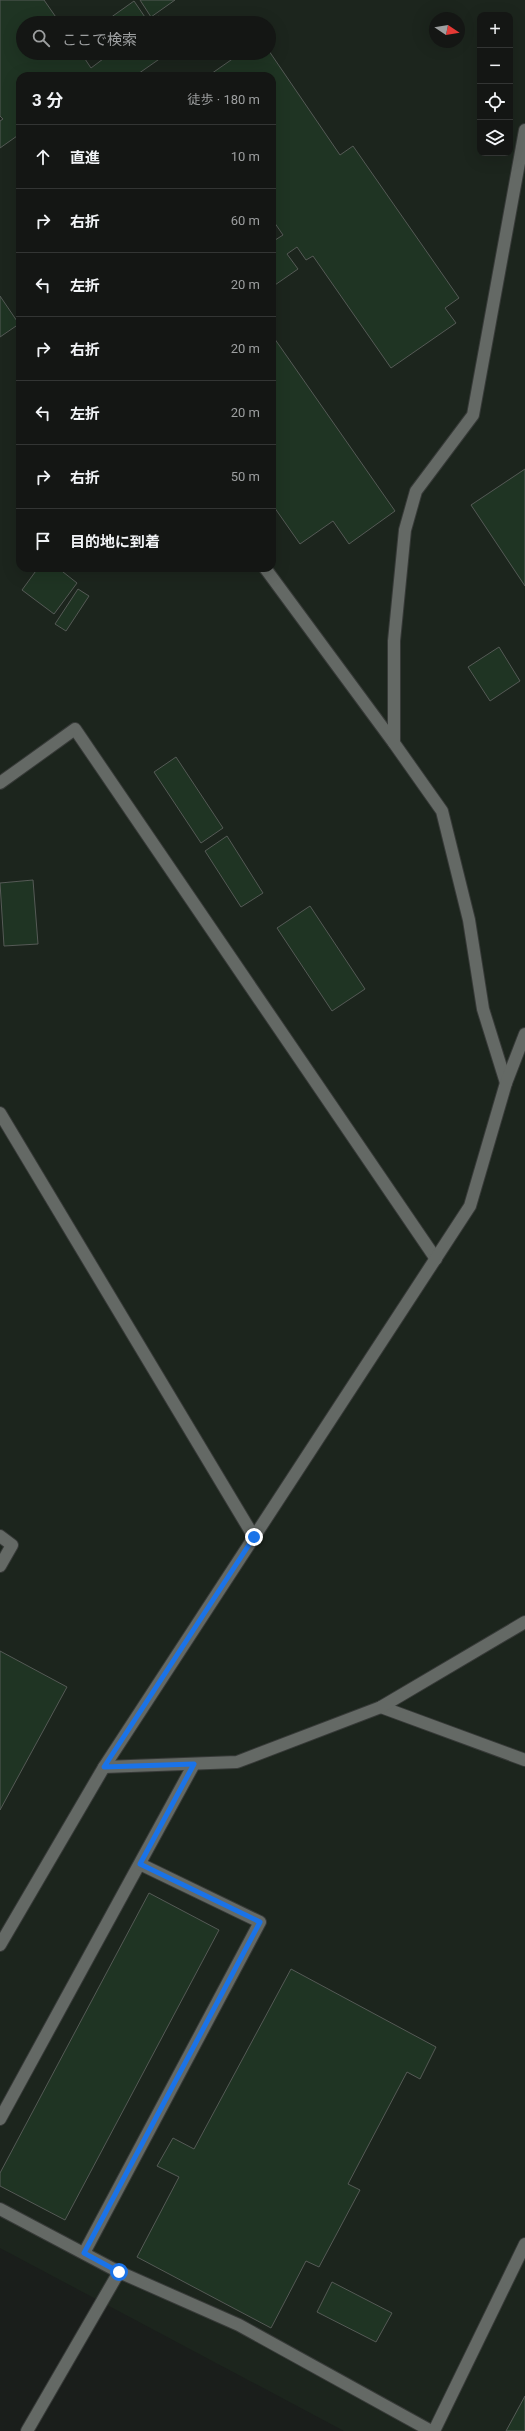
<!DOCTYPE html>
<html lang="ja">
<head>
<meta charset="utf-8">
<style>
	:root { --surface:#141614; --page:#1d1f1d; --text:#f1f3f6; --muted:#9d9fa0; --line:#333534 }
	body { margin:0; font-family:Roboto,"Noto Sans JP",sans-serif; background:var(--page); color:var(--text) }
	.controls { position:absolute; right:12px; top:12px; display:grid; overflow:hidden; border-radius:8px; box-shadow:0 4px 16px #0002 }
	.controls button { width:36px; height:36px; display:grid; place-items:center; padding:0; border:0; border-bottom:1px solid var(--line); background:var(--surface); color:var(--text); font:20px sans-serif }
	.compass { position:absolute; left:429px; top:12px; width:36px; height:36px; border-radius:50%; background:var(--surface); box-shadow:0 4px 16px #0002; rotate:102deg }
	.stop { position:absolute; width:12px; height:12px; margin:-9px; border:3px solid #1a73e8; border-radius:50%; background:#fff }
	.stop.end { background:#1a73e8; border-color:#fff; box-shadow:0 1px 4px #0008 }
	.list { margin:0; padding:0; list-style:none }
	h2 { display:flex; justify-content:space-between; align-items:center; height:52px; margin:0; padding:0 16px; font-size:17px }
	h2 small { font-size:13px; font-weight:400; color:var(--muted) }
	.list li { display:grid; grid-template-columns:26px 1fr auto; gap:12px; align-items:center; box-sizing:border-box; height:64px; padding:0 16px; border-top:1px solid var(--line) }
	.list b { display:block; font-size:15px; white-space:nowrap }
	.list em { font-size:13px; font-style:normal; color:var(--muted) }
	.icon { flex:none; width:22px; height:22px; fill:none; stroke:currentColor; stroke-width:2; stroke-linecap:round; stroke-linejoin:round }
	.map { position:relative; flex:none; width:525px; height:2431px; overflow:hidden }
	.search { position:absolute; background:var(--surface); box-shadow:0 4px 16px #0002; left:16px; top:16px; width:260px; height:44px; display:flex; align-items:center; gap:10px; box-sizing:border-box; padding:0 14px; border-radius:22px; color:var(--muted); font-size:15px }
	.panel { position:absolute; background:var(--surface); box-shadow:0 4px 16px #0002; left:16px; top:72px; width:260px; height:500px; border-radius:12px }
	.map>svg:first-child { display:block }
	.built { fill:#1c251d; fill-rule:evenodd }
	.building { fill:#1f3423; stroke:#555a56 }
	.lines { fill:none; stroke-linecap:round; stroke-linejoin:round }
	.lane-casing { stroke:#373a38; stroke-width:14 }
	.lane { stroke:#646965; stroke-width:12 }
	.route { stroke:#1a73e8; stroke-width:5 }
</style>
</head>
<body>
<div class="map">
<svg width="525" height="2431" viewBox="0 0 525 2431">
	<rect width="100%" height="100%" fill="#1a1e1b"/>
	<!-- built -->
	<path class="built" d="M0 0H525V2431H344L0 2248ZM480 15H510V153H480ZM435 18H459V42H435ZM23 23H269V53H23ZM20 76H272V568H20Z"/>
	<!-- building -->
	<g class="building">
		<polygon points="0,0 44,0 60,23 23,23 23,53 81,53 91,68 107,56 105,53 168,53 135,76 20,76 20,141 17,136 0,148 0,121 3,119 0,116"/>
		<polygon points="140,0 175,0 151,17"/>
		<polygon points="134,1 149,23 103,23"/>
		<polygon points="159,16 163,23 149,23"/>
		<polygon points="269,51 340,155 353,146 459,298 445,308 456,323 391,368 313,256 306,260 297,247 287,254 298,269 272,287 272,242 283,235 272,219 272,76 208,76 241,53"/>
		<polygon points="0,296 19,324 0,337"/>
		<polygon points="272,335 395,511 349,544 333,521 300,544 272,504"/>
		<polygon points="525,469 525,586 471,505"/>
		<polygon points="38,568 58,568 77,583 54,614 22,590"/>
		<polygon points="78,589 89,596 66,631 55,624"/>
		<polygon points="499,647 520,681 490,701 468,667"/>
		<polygon points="176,757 223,828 201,843 154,772"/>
		<polygon points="227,836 263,893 241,907 205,851"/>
		<polygon points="33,880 38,944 4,946 0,883"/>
		<polygon points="310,906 365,989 332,1011 277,928"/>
		<polygon points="0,1651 67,1687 0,1810"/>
		<polygon points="149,1893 219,1930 65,2220 0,2186 0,2173"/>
		<polygon points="291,1969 436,2047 420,2079 407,2072 348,2184 360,2190 319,2267 306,2261 271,2328 137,2257 179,2177 157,2166 173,2138 194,2149"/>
		<polygon points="332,2282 392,2313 376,2342 317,2312"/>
		<polygon points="525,2396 525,2431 506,2431"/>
	</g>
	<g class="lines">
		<!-- lane casing -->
		<g class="lane-casing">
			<g id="lane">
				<polyline points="265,568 394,743"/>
				<polyline points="0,783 75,729 436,1259"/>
				<polyline points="506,1083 483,1009 469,920 442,811 394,743 394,641 405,530 416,491 473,415 525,130"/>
				<polyline points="0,1113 254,1537"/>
				<polyline points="0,1536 12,1545 0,1566"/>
				<polyline points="381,1707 525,1760"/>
				<polyline points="104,1767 237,1762 381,1707 525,1622"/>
				<polyline points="0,1945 104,1767 470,1206 506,1083 525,1034"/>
				<polyline points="0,2119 194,1764"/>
				<polyline points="0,2209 119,2272 239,2325 431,2431"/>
				<polyline points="84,2253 260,1922 140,1864"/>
				<polyline points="27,2431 119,2272"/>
				<polyline points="434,2431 525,2244"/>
			</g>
		</g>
		<!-- lane -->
		<use href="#lane" class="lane"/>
	</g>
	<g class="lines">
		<!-- route -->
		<polyline class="route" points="119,2272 84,2253 260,1922 140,1864 194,1764 104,1767 254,1537"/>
	</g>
</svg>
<div class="controls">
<button>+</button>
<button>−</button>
<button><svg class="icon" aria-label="locate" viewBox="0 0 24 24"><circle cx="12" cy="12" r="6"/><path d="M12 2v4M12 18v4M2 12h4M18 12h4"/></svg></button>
<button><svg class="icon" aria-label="layers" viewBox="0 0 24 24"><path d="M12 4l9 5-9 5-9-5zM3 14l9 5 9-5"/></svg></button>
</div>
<svg class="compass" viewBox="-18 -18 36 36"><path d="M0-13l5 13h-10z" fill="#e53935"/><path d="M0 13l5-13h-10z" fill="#9d9fa0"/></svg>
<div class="stop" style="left:119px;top:2272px"></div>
<div class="stop end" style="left:254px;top:1537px"></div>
<div class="search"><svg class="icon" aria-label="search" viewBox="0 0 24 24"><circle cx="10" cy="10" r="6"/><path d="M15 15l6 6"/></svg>ここで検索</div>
<section class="panel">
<h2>3 分<small>徒歩 · 180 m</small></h2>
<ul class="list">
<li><svg class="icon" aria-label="ahead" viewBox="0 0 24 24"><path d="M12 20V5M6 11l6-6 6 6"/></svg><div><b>直進</b></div><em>10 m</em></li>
<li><svg class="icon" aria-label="right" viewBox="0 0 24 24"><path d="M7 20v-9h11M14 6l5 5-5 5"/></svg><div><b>右折</b></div><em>60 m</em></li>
<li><svg class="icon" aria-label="left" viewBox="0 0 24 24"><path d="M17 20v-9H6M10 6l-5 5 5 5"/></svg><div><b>左折</b></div><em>20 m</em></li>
<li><svg class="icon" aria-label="right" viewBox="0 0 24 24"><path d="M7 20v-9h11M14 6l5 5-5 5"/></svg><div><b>右折</b></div><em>20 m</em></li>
<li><svg class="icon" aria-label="left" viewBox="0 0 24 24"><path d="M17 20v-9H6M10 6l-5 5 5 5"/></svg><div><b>左折</b></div><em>20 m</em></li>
<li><svg class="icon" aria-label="right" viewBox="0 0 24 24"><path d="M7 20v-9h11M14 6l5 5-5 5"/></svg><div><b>右折</b></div><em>50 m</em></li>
<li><svg class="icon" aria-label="arrive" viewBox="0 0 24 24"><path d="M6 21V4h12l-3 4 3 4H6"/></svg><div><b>目的地に到着</b></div></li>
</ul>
</section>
</div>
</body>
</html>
